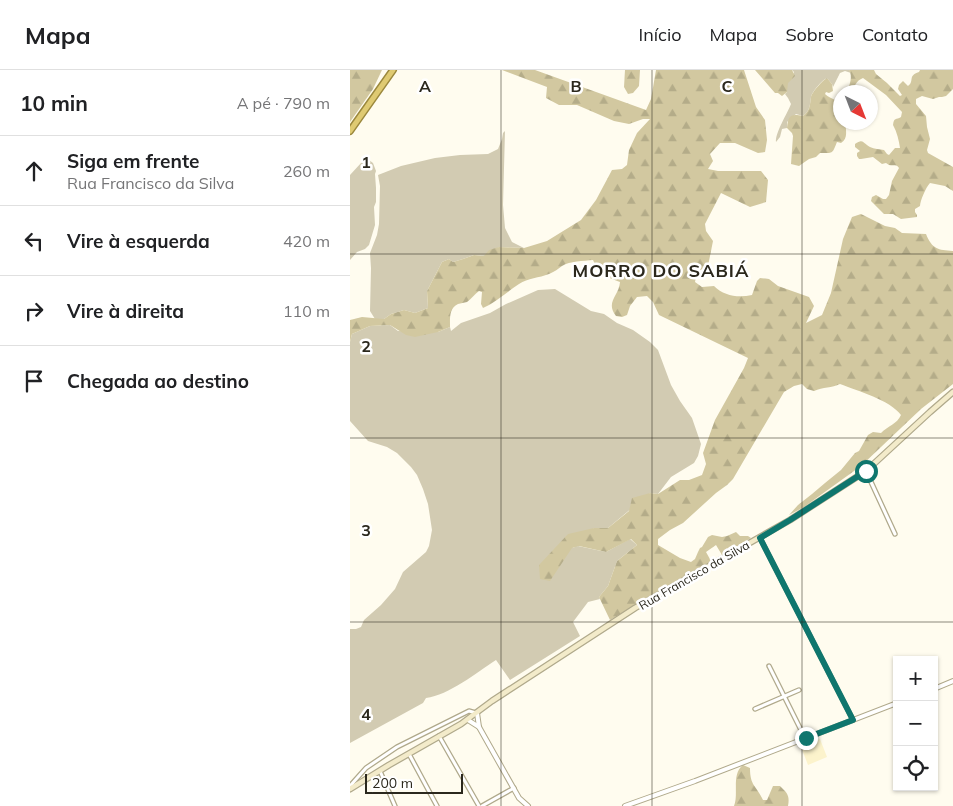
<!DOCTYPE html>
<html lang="pt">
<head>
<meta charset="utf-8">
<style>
	:root { --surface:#fff; --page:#f2f2f2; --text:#202124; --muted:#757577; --line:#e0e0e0 }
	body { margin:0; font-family:Mulish,sans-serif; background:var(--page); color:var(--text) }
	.controls { position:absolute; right:15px; bottom:15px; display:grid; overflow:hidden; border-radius:0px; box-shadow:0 1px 4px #0004 }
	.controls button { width:45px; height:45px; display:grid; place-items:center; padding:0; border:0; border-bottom:1px solid var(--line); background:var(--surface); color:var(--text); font:25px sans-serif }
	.compass { position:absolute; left:483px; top:15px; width:45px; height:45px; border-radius:50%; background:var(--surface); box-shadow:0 1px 4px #0004; rotate:138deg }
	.scale { position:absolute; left:15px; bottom:12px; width:98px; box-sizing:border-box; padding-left:5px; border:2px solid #2b281d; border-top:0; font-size:14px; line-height:18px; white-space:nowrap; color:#2b281d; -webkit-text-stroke:4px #fff; paint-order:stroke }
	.stop { position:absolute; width:15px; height:15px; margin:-11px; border:4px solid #0f766e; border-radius:50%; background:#fff }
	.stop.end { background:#0f766e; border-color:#fff; box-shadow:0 1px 5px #0008 }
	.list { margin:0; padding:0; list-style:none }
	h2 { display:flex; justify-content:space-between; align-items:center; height:65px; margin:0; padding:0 20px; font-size:21px }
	h2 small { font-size:16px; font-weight:400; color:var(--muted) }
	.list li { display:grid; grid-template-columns:32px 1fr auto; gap:15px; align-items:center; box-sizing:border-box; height:70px; padding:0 20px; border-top:1px solid var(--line) }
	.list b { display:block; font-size:19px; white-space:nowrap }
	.list p { margin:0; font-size:16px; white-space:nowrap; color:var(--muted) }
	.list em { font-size:16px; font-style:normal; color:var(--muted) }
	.icon { flex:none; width:28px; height:28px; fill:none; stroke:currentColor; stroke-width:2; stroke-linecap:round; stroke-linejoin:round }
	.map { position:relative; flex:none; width:603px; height:736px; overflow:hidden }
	header { display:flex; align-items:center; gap:30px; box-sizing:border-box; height:70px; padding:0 25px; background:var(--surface); border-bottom:1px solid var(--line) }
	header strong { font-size:24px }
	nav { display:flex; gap:28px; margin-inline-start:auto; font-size:18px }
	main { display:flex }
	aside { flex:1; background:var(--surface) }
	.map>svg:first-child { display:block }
	.built { fill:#fcf3cc }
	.grass { fill:#d2cbb2 }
	.forest { fill:url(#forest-firs) }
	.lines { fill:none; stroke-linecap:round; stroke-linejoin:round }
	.minor-casing { stroke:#b0a98b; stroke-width:5.5 }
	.tertiary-casing { stroke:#b0a98b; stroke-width:6 }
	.secondary-casing { stroke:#b0a98b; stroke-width:7 }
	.trunk-casing { stroke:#9b883d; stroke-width:8 }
	.minor { stroke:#fff; stroke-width:3 }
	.tertiary { stroke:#fff; stroke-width:4 }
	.secondary { stroke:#f3ebca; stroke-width:4.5 }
	.trunk { stroke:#dfca72; stroke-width:5 }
	.route { stroke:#0f766e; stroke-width:6 }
	.grid { fill:none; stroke:#2b281d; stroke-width:1; stroke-opacity:0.55 }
	.labels { text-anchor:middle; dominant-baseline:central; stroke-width:5; stroke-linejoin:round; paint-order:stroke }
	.street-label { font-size:12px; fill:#2b281d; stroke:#fff }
	.district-label { font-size:18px; font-weight:bold; letter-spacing:1px; fill:#2b281d; stroke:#fff }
	.grid-label { font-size:16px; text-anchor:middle; font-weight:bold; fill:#2b281d; stroke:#fff; stroke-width:5; stroke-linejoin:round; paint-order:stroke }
</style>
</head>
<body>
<header>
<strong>Mapa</strong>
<nav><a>Início</a><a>Mapa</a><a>Sobre</a><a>Contato</a></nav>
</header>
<main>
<aside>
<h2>10 min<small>A pé · 790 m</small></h2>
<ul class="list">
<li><svg class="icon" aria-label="ahead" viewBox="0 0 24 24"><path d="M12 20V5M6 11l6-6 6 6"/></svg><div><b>Siga em frente</b><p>Rua Francisco da Silva</p></div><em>260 m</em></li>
<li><svg class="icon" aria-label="left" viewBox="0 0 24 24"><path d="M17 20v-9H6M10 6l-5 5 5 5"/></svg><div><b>Vire à esquerda</b></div><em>420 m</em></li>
<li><svg class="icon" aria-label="right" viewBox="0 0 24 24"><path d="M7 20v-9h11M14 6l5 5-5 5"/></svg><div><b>Vire à direita</b></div><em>110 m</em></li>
<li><svg class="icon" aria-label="arrive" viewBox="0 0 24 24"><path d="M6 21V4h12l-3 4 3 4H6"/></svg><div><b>Chegada ao destino</b></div></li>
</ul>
</aside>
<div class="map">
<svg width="603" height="736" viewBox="0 0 603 736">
	<defs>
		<pattern id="forest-firs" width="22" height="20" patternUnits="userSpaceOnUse" patternTransform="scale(1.25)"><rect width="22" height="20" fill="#d2c8a0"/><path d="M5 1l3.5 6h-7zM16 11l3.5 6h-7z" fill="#b4ac89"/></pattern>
	</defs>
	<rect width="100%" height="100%" fill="#fffcef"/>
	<!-- built -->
	<polygon class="built" points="470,669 477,687 458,695 451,677"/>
	<!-- grass -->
	<g class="grass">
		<path d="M442 0H499L501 3 495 1 490 3 483 17 482 14 477 8C472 10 462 22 461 27 460 34 460 41 453 46L446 44 437 52V58L432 59 430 67 426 72C425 63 437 44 441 34L438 28 435 24 437 22V13L442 8 444 2Z"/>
		<polygon points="155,61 153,135 155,158 162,172 174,178 149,177 135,186 124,185 113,189 103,192 99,189 92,192 77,221 78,238 65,243 54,240 41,244 34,249 25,249 20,241 21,198 20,183 27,165 29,154 30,116 28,105 51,96 85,88 110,85 138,84 148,79 152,69 153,63"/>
		<polygon points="19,90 23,93 26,101 25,104 26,118 26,132 24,137 25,155 19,175 15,179 7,182 0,190 0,105 11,93"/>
		<path d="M205 219 241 241 254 244 267 253 283 260 300 272 308 280 321 315 330 331 342 348 351 374 348 386 344 393 321 407 308 424 300 423 258 458H244L222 478 228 476 256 482 280 469 287 475 267 491 258 516 249 527 250 529 238 532 223 552 230 566 160 610 146 590C126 603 99 625 76 628L73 633 0 673V559H6L11 557 14 550 31 535 45 519 53 502 76 482 79 476 82 460 78 434 73 419 67 405 61 397 47 383 37 377 18 371 0 351V272L2 264 20 256 40 255 48 261 88 262 100 257 101 261 111 253 140 243 156 234 188 220Z"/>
	</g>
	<!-- forest -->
	<g class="forest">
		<polygon points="0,0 32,0 23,19 0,52"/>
		<path d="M152 0H185L296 40 301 29 306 0H394L406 37 415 50 417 70 415 82 408 83 385 73H370L360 84 363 91 358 99 368 101H411L418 110 416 132 400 137 371 123 355 154 356 161 363 171 358 196 347 202 345 212 352 217 364 216C374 226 388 228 402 225L407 211 410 208 419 209 428 216 459 227 464 236 456 253 472 245 481 223 493 169 502 147 511 144 535 156 545 158 552 163 576 164C582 179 588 180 603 181V314L571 339 511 396 454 437 439 445 448 435 462 424 475 413 491 400 505 383 509 381 518 365 523 362 531 363C538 356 547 354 551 345 540 330 508 321 490 314 482 318 473 317 464 321L457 319 452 314 444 316 434 322 383 409 377 415 366 423 333 453 320 460 308 469V475L330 488 341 492 345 489 348 482 350 478 352 477 358 467 362 465 372 467 377 466 386 462 390 466H398L401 468 372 485 366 475 356 482 361 491 260 550 249 527 258 516 267 491 287 475 281 469 256 482 229 476 222 478 200 511 190 509 189 495 218 464 244 458H258L279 441 282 428 300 423 308 424 330 410H339L352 405 356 394 353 383 365 350 394 298 398 288 309 245 303 232 297 226 287 227 280 236 277 245 272 247 266 246C255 232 269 226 270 212 255 206 250 206 243 190 233 191 220 191 212 196 208 199 204 202 199 204 189 208 178 208 169 214 157 222 146 232 133 238L131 234 132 222 129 221C125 224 121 229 117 232 114 233 111 233 108 234 99 238 100 248 100 257L88 262 65 267 56 265 40 255 20 256 2 264 0 272V250L12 247 34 249 41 244 54 240 65 243 78 238 77 221 92 192 99 189 103 192 113 189 124 185 134 186 139 180 149 177 174 178 197 171 231 150 246 130 262 100 272 99 277 95 279 80 287 63 300 49H293L279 54 264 51 227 35H209L196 28 197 17Z"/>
		<polygon points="275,0 290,0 289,16 283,23 278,24 274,17"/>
		<polygon points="405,0 442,0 445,6 438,13 437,22 432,26 428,23 425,23"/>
		<path d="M499 0H524L526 4 537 13 550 26 552 25 548 19 549 15 553 11 558 16C565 11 557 6 569 2L570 0H603V19L596 26 592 27H589L583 29 572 26 566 29V34L576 46 577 57 580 69 577 80 578 83 603 97V121L595 116 580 113C576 117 570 131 570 136L565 139V142L567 145V147L551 149 543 144H534L521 131 522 127 526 125 533 129H536L539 125 542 111 549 98C547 94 543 96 539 95L536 93 532 94 523 87 511 89H509L507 86V83L510 81 505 77V74C513 68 513 73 520 77 524 79 530 79 534 80L537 84 539 85 545 78H550C549 71 547 62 543 55 544 47 546 50 551 47L552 42 536 25 513 8C506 11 504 16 503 22H496C500 16 503 6 499 0Z"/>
		<path d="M477 8 482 14 483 21 479 23 476 22 475 24C478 27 482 28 485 30 488 33 487 35 490 37V52L496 53C495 60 499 68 491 73L487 72C482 84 484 83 470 83L466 87 459 89 449 96 441 94 443 66 442 63 437 58C438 46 440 43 453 46 460 41 460 34 461 27 462 22 473 10 477 8Z"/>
		<path d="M393 695 400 698C400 716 406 715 413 730H417L423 716H430C437 723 440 725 438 736H384C389 724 381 704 393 695Z"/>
	</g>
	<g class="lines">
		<!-- minor casing -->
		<g class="minor-casing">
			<g id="minor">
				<polyline points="516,401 545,464"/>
				<polyline points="410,468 503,650"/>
				<polyline points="419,596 455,668"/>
				<polyline points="405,639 449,620"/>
				<polyline points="89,666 129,736"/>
				<polyline points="59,684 87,736"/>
				<polyline points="30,701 45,736"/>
				<polyline points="0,716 16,698 47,677 119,641 126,643"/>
				<polyline points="132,736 164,718"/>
			</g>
		</g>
		<!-- tertiary casing -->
		<g class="tertiary-casing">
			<g id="tertiary">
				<polyline points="584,619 603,611"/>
				<polyline points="127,643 129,657 169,728 178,736"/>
				<polyline points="118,650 129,657"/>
				<polyline points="275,736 345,711 547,633"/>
			</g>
		</g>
		<!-- secondary casing -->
		<g class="secondary-casing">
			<polyline id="secondary" points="0,719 39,695 111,654 142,631 285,538 440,450 516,401 580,342 603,322"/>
		</g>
		<!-- trunk casing -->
		<g class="trunk-casing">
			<polyline id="trunk" points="0,61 43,0"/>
		</g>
		<!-- minor -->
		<use href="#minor" class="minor"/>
		<!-- tertiary -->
		<use href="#tertiary" class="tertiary"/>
		<!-- secondary -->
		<use href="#secondary" class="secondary"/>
		<!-- trunk -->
		<use href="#trunk" class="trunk"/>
	</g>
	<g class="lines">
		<!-- route -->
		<polyline class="route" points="456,668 503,650 410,468 440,450 516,401"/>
	</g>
	<!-- grid -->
	<path class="grid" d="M151 0V736M302 0V736M452 0V736M0 184H603M0 368H603M0 552H603"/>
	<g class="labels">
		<!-- street labels -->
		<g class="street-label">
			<text transform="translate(344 505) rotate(-30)">Rua Francisco da Silva</text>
		</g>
		<!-- district labels -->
		<g class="district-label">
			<text x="311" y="200">MORRO DO SABIÁ</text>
		</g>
	</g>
	<g class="grid-label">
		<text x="75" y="22">A</text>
		<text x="226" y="22">B</text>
		<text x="377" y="22">C</text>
		<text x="16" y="98">1</text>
		<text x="16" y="282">2</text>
		<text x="16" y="466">3</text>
		<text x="16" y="650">4</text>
	</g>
</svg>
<div class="controls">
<button>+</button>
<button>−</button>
<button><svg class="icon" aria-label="locate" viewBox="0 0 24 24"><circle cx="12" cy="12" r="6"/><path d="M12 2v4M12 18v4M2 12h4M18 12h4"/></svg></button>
</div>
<svg class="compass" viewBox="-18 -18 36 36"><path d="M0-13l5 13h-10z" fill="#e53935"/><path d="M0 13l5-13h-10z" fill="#757577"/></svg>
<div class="scale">200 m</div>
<div class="stop" style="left:516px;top:401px"></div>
<div class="stop end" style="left:456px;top:668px"></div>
</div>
</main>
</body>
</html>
